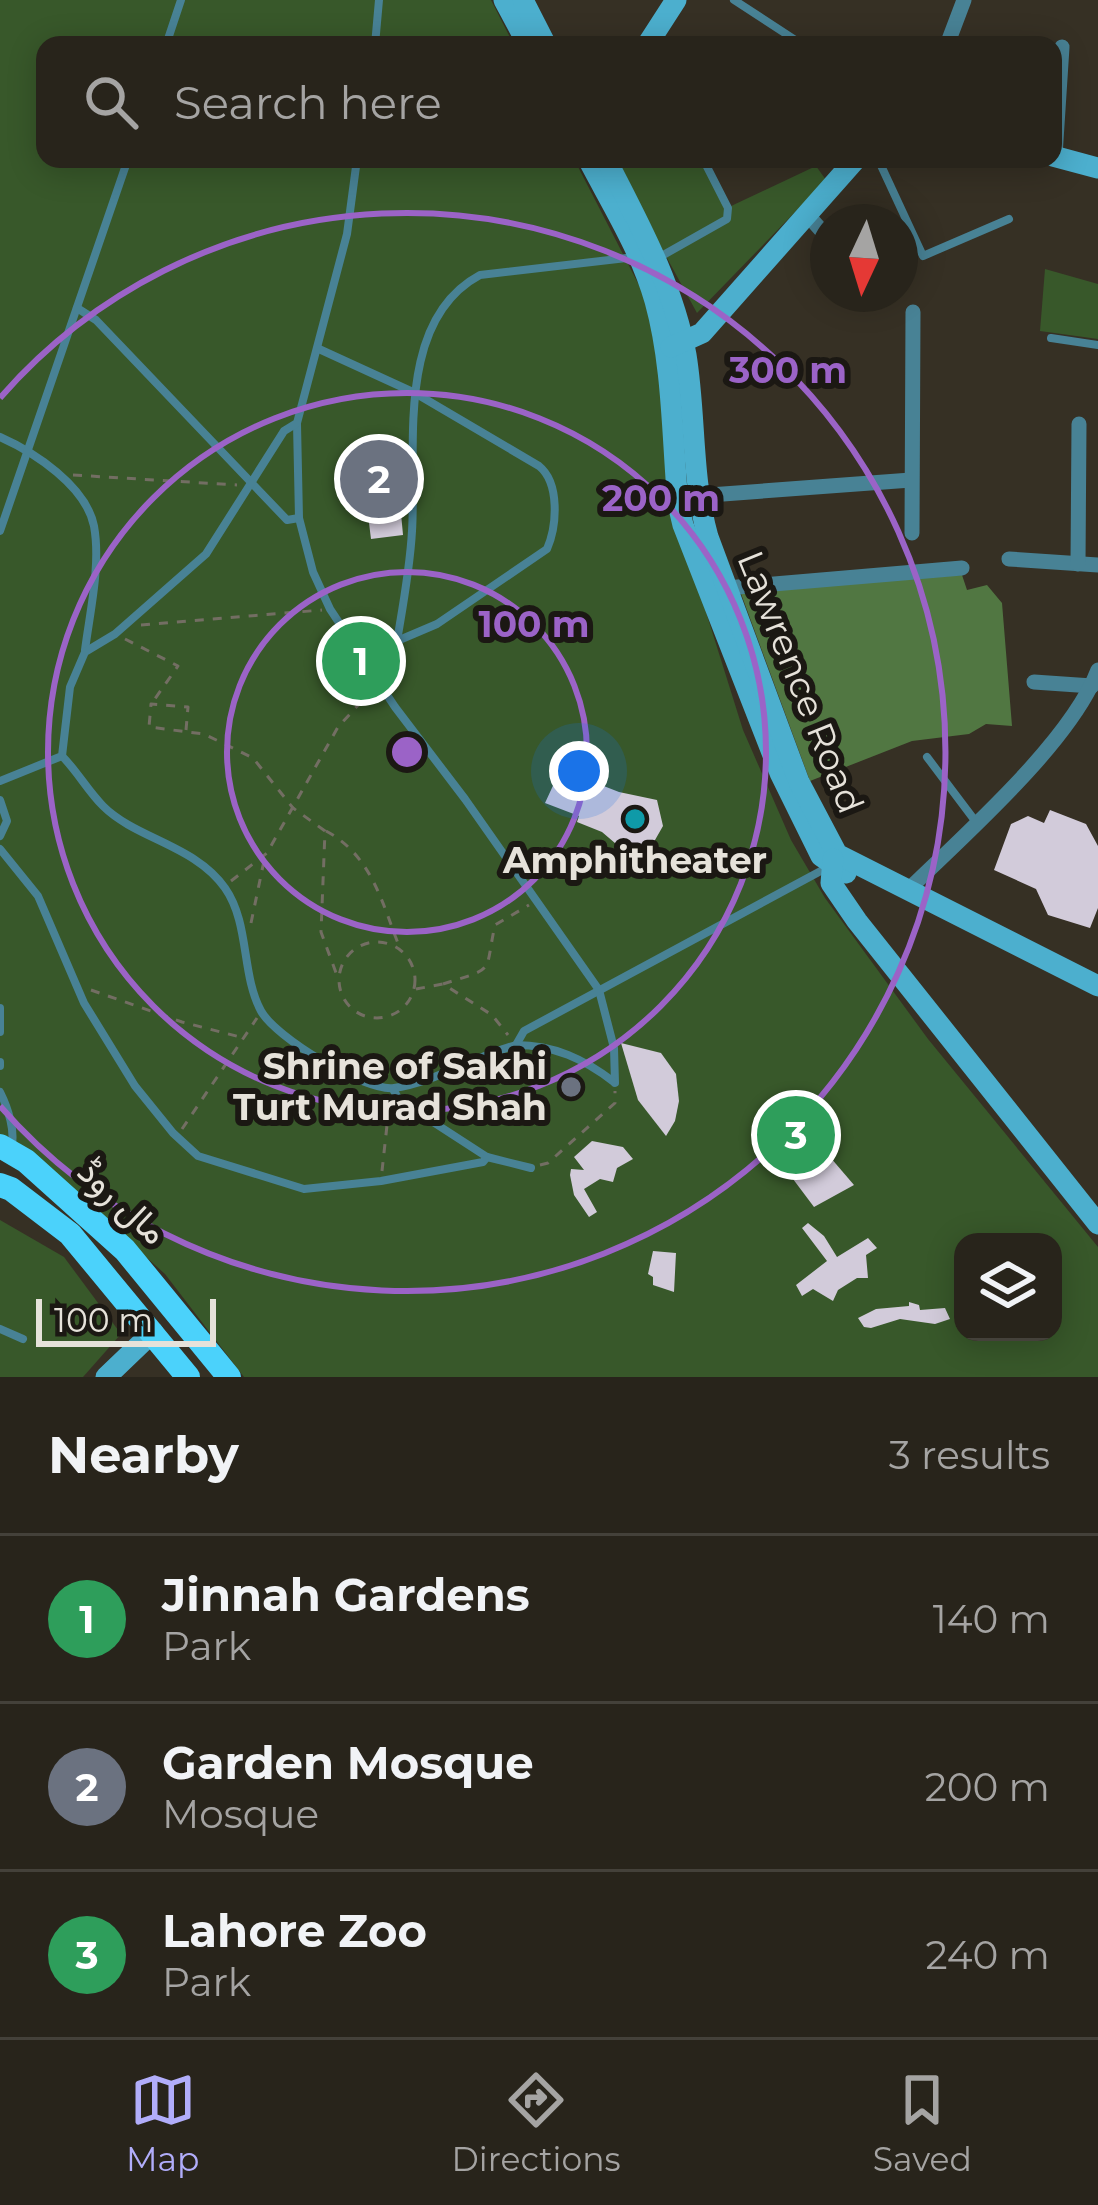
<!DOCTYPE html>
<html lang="en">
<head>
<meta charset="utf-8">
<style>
	:root { --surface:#28241b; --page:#343028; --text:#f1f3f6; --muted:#a5a4a3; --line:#44413a; --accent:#b1adfa }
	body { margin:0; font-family:Montserrat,Vazirmatn,sans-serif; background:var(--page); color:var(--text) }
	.controls { position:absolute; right:36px; bottom:36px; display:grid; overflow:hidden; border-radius:24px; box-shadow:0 6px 30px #0003 }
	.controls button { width:108px; height:108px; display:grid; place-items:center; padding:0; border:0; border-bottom:3px solid var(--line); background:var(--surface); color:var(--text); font:60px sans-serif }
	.compass { position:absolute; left:810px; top:204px; width:108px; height:108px; border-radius:50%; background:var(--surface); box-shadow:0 6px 30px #0003; rotate:184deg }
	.scale { position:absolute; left:36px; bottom:30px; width:180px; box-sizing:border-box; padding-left:12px; border:6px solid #e6e2da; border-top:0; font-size:33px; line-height:42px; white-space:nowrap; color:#e6e2da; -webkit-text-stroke:9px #1b1813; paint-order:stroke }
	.you { position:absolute; left:579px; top:771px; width:42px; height:42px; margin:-30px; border:9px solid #fff; border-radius:50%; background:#1a73e8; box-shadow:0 0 0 18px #1a73e833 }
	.badge { display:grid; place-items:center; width:78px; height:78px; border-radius:50%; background:var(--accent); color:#fff; font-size:39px; font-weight:700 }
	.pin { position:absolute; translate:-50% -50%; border:6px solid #fff; box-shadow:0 3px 12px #0006 }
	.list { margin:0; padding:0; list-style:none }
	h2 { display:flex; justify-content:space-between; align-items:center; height:156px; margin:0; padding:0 48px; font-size:51px }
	h2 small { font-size:39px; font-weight:400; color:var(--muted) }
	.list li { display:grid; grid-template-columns:78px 1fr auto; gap:36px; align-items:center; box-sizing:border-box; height:168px; padding:0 48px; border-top:3px solid var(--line) }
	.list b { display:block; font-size:45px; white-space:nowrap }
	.list p { margin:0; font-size:39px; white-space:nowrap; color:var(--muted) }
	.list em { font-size:39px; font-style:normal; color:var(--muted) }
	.icon { flex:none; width:66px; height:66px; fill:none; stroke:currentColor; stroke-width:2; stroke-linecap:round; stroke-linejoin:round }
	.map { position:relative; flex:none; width:1098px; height:1377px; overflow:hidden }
	.search { position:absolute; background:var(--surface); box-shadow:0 6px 30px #0003; left:36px; right:36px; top:36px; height:132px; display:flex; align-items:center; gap:30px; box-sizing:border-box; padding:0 42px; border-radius:24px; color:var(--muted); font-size:45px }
	.sheet { height:660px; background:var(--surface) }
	nav { display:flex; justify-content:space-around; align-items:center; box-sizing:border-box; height:168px; border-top:3px solid var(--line); background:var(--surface); font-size:33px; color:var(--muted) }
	nav a { display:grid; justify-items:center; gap:6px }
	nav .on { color:var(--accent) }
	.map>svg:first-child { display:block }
	.green { fill:#38582a; fill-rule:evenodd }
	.forest { fill:#517742 }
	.building { fill:#d2cbda }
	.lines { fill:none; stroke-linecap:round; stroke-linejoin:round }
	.path { stroke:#736e63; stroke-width:3; stroke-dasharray:9 9; stroke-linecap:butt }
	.lane { stroke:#488295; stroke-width:8 }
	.street { stroke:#488295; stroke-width:15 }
	.secondary { stroke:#4cafce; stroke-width:21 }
	.primary { stroke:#4bd2fb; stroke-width:24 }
	.ring { fill:none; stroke:#9b63c7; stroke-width:6 }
	.culture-dot { fill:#0f9aa8; stroke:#1b1813; stroke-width:4.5 }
	.worship-dot { fill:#6b7280; stroke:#1b1813; stroke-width:4.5 }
	.labels { text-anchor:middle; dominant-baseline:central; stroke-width:12; stroke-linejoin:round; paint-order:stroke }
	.street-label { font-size:36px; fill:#e6e2da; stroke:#1b1813 }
	.poi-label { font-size:36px; font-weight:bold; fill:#e6e2da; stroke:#1b1813 }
	.centre { fill:#9b63c7; stroke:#1b1813; stroke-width:6 }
	.ring-label { font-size:36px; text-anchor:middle; font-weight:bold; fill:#9b63c7; stroke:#1b1813; stroke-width:12; stroke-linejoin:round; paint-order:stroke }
</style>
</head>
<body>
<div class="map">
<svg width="1098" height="1377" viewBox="0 0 1098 1377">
	<rect width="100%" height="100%" fill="#363024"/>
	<!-- green -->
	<g class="green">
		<path d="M0 0H491L514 45H45V159H574L642 291 657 348 700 593 743 730 791 840 825 898 928 1039 1098 1247V1377H244L165 1274 19 1143 0 1136ZM963 1242H1053V1332H963Z"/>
		<polygon points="613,159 704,159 729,207 816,166 826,180 697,313"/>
		<polygon points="1045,269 1098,284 1098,339 1040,331"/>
		<polygon points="0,1220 64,1257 121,1334 83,1377 0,1377"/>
	</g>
	<!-- forest -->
	<polygon class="forest" points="962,575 967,590 987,585 1002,603 1012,726 986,724 969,734 912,741 810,781 740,591"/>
	<!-- building -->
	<g class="building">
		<polygon points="400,503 403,535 371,539 367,507"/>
		<polygon points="563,764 599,777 596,783 619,792 657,800 663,826 651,847 629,855 602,832 577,822 579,816 545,803"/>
		<polygon points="1050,810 1086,824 1098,846 1098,908 1090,928 1048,915 1036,889 994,870 1011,824 1028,816 1044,823"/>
		<polygon points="621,1043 661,1053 676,1074 679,1101 675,1121 666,1136 638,1100"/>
		<polygon points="592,1141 623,1147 633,1159 617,1168 613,1182 600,1179 584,1189 597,1212 589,1217 574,1195 570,1175 571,1169 584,1170 574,1157"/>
		<polygon points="824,1150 854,1185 814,1207 790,1175"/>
		<polygon points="808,1223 824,1236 837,1257 868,1238 877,1248 866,1255 868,1278 857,1278 838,1290 833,1301 813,1289 802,1296 796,1285 827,1261 802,1228"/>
		<polygon points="653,1251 676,1253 674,1292 653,1285 653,1277 648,1274"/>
		<polygon points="909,1302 919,1305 920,1310 945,1308 950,1319 935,1324 900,1319 871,1328 864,1327 858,1318 876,1309 909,1306"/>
	</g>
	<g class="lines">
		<!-- path -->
		<g class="path">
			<polyline points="73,475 237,485"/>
			<polyline points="141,625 322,610"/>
			<polyline points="125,639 178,666 152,703"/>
			<polyline points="186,730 188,707 151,704 149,727 204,734 253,758 293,808 325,831 321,932 339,981"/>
			<path d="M326 831C371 855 382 902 399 946"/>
			<polyline points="231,881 267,853 338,727 373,689"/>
			<polyline points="251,923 265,856"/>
			<circle cx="377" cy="980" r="38"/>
			<path d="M443 984C497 967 484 975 495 925L529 905"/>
			<polyline points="416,989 443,984 492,1015 508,1035"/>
			<polyline points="91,990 182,1022 244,1038"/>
			<polyline points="182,1129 257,1018"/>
			<polyline points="540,1165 548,1163 615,1103 615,1091"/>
			<polyline points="382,1171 389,1107 393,1104"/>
		</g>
		<!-- lane -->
		<g class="lane">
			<polyline points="734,0 803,45"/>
			<polyline points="166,45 181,0"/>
			<polyline points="375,45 379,0"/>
			<polyline points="878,159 923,256 1009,219"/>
			<polyline points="658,258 727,219 728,208 703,159"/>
			<polyline points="77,308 96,320 287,520 299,518"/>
			<polyline points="1051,338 1098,345"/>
			<path d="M319 349 415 393 539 466C560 483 557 526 547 549L437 624 397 641 373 676"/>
			<polyline points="297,424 299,518 313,572 330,609 395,707 465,799 599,990 614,1048 615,1083"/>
			<path d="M0 437C34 452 86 486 94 526 101 565 90 611 85 650"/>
			<polyline points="0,531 128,159"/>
			<path d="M397 641C403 605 410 568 412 531 417 451 394 321 480 275L635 257"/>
			<path d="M62 756C77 771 88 791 103 806 136 839 195 845 225 888 250 924 241 974 261 1011 275 1037 365 1092 394 1088 431 1084 478 1055 516 1045L524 1031 830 866"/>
			<polyline points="927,757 976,822"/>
			<polyline points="0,781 62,756 70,687 85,652 115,634 206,554 284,431 297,423 347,234 357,159"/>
			<polyline points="0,800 7,821 0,836"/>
			<polyline points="0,849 38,896 84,1003 135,1086 173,1133 198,1156 304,1189 381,1181 483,1162 487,1157 399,1100 393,1089"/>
			<polyline points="0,1008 0,1032"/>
			<path d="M516 1045C554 1045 584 1059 614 1082"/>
			<polyline points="0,1062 0,1066"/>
			<path d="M0 1092C8 1108 16 1132 11 1149"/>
			<polyline points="487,1157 531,1168"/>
			<polyline points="0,1329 23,1339"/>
		</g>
		<!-- street -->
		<g class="street">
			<polyline points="947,45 964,0"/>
			<polyline points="1055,156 1062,47"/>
			<polyline points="806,213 828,238"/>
			<polyline points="678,504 696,496 911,480"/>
			<polyline points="912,533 913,312"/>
			<polyline points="1009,559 1098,565"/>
			<polyline points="1078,564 1079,424"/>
			<polyline points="726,588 962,568"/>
			<polyline points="1034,682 1092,686"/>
			<path d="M907 891C963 836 1071 742 1098 670"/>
		</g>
		<!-- secondary -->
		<g class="secondary">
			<polyline points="504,0 528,45"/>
			<polyline points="523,0 546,45"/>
			<polyline points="647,45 676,0"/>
			<polyline points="1053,156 1098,168"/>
			<path d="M588 159C612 205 641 251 655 301 673 366 672 438 678 504L683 525 780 773 821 856 846 873"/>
			<path d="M606 159C638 222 673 284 686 355 696 416 691 477 708 537L799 782 837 854 1098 986"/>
			<polyline points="671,347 702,333 856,159"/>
			<polyline points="833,859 831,883 857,921 1098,1224"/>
			<polyline points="106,1377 153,1332"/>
		</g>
		<!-- primary -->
		<g class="primary">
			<polyline points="0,1146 26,1161 125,1250 229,1377"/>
			<polyline points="0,1185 11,1189 70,1234 188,1377"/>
		</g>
	</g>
	<!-- distance rings -->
	<g class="ring">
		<circle cx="407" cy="752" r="180"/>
		<circle cx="407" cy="752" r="359"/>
		<path d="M0 398A539 539 0 1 1 0 1106"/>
	</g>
	<!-- markers -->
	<circle class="culture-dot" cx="635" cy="819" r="12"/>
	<circle class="worship-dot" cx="571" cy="1087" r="12"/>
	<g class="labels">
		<!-- street labels -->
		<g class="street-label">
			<text transform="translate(801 682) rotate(68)">Lawrence Road</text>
			<text transform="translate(123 1201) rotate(43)">مال روڈ</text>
		</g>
		<!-- poi labels -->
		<g class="poi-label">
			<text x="635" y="860">Amphitheater</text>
			<text x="547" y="1066" text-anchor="end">Shrine of Sakhi<tspan x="547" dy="41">Turt Murad Shah</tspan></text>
		</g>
	</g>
	<circle cx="407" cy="752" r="18" class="centre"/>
	<g class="ring-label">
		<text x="788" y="383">300 m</text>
		<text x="661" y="511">200 m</text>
		<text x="534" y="637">100 m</text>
	</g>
</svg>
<div class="controls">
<button><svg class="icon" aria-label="layers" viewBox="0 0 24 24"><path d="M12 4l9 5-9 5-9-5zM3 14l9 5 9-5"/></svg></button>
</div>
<svg class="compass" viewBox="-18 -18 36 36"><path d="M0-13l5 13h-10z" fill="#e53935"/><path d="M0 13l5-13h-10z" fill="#a5a4a3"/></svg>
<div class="scale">100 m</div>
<div class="you"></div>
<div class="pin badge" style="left:361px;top:661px;background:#2e9e5b">1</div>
<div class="pin badge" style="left:379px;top:479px;background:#6b7280">2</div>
<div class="pin badge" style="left:796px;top:1135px;background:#2e9e5b">3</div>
<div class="search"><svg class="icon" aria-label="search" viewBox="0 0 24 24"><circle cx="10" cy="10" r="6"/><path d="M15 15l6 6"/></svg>Search here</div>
</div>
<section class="sheet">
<h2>Nearby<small>3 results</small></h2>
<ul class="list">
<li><span class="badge" style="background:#2e9e5b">1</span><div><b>Jinnah Gardens</b><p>Park</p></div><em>140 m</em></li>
<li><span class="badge" style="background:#6b7280">2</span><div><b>Garden Mosque</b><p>Mosque</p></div><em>200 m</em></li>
<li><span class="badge" style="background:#2e9e5b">3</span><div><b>Lahore Zoo</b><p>Park</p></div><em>240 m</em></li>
</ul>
</section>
<nav>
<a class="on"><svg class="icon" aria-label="map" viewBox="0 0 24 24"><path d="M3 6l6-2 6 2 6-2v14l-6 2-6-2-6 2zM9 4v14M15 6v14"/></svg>Map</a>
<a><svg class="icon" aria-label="directions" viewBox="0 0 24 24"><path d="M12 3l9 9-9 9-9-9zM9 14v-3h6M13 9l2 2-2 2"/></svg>Directions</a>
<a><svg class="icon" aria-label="saved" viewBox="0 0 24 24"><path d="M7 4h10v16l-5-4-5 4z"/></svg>Saved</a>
</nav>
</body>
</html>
